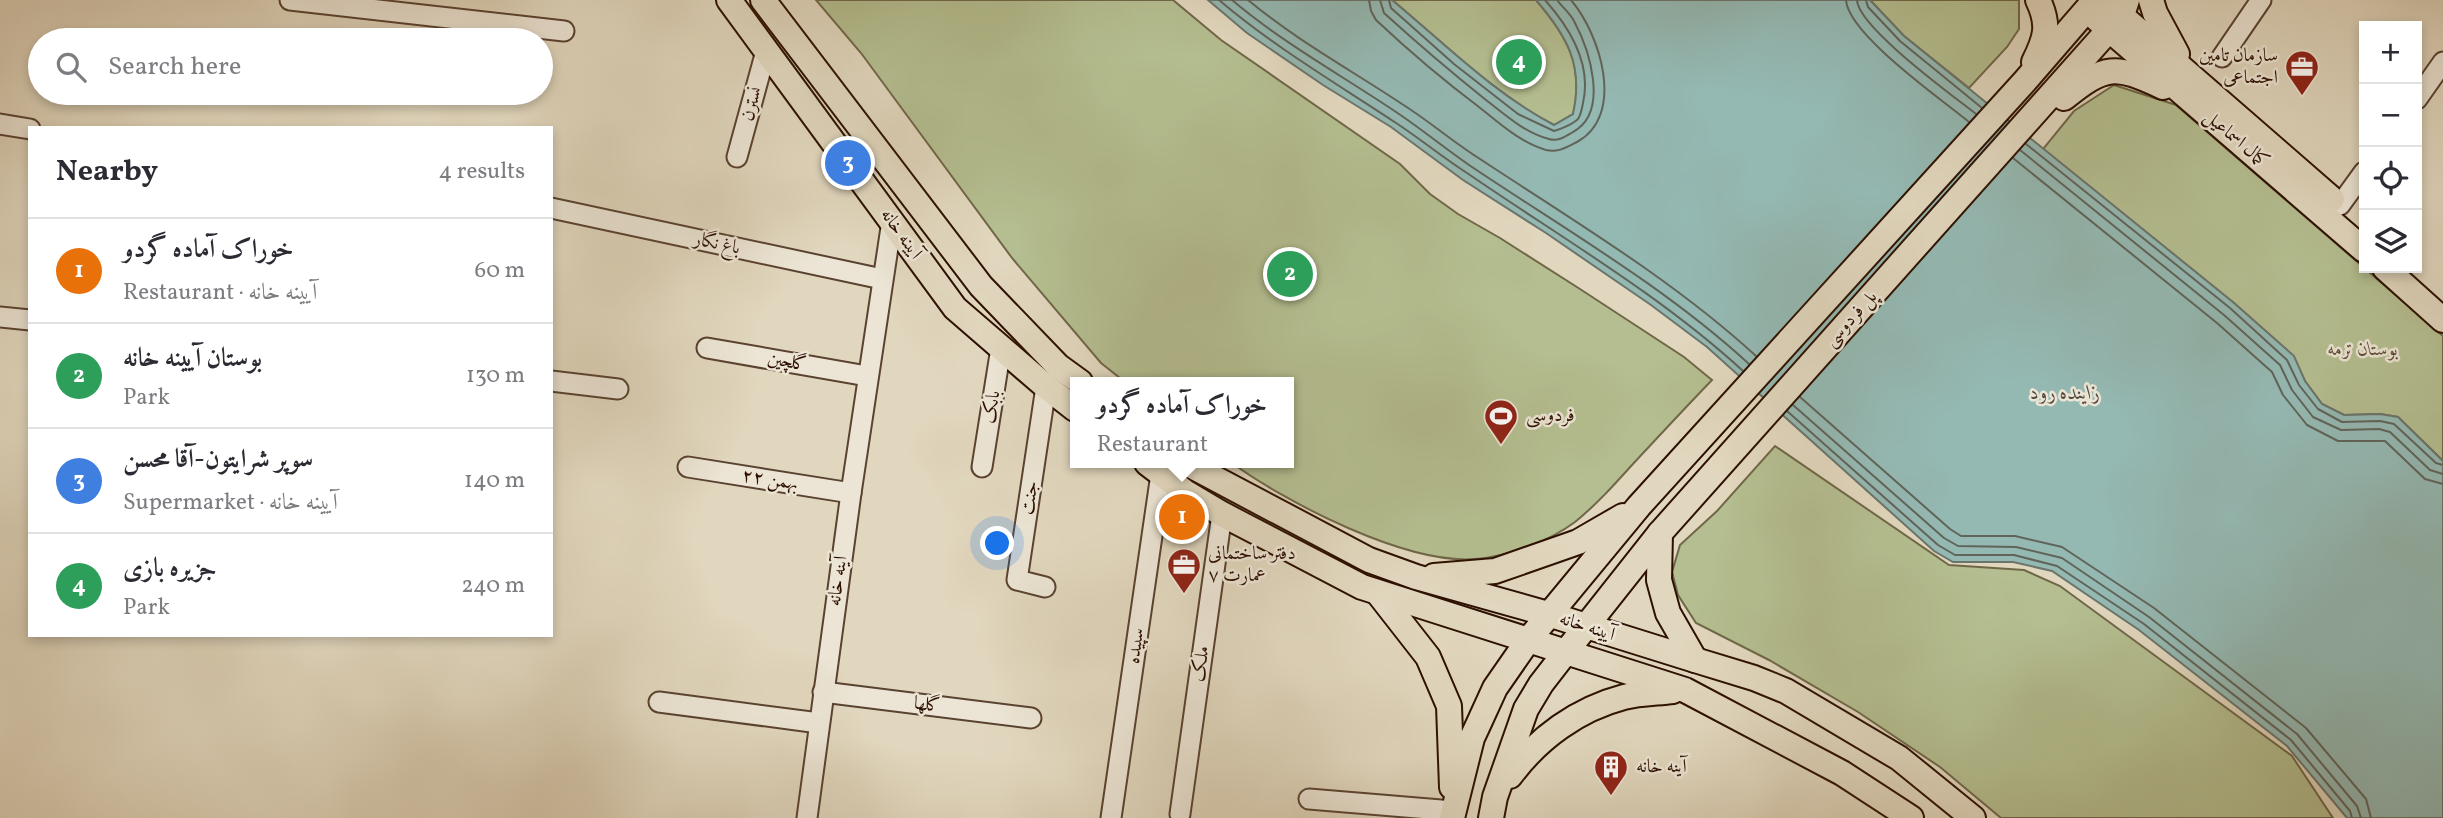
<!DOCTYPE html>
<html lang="en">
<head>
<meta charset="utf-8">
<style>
	:root { --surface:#fff; --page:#f2f2f3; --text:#2b2b33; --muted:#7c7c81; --line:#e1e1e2; --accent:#8f2418 }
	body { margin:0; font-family:Vollkorn,Amiri,serif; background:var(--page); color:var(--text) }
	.controls { position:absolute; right:21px; top:21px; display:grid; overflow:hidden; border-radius:0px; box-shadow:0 4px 10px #0003 }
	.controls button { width:63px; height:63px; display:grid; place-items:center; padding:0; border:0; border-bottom:2px solid var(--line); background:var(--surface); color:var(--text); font:35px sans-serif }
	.you { position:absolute; left:998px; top:544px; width:24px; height:24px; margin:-18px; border:5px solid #fff; border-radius:50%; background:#1a73e8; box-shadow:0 0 0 10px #1a73e833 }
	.badge { display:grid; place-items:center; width:46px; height:46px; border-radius:50%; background:var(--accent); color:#fff; font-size:23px; font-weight:700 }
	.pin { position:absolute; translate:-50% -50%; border:4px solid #fff; box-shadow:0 2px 7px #0006 }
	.popup { position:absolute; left:1070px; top:377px; width:224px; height:91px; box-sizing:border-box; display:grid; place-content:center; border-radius:0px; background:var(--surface); filter:drop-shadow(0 2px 5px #0005); font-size:23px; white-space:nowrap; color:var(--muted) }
	.popup b { font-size:26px; color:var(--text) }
	.popup::after { content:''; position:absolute; left:50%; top:100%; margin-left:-14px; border:14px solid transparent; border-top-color:var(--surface) }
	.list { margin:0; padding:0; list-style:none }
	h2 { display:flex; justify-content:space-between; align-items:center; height:91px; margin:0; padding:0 28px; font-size:30px }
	h2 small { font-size:23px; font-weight:400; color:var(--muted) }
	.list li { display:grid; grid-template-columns:46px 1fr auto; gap:21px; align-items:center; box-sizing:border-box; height:105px; padding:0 28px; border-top:2px solid var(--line) }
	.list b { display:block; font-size:26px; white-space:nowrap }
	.list p { margin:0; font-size:23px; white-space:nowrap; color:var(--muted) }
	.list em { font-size:23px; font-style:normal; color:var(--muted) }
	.icon { flex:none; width:38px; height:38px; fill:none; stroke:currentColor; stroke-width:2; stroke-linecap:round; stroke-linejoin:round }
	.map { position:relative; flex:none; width:2443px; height:818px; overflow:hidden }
	.search { position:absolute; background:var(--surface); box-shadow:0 4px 10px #0003; left:28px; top:28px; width:525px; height:77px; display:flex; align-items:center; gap:18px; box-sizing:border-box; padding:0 24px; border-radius:38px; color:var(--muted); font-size:26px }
	.panel { position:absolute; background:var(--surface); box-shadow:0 4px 10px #0003; left:28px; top:126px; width:525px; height:511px; border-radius:0px }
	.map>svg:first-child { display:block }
	.green { fill:#b4be90; stroke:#706748; stroke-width:2 }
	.water { fill:#94b9b3; stroke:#6b756c; stroke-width:2 }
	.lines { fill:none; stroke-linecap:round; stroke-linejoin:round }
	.shore { stroke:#60645a; stroke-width:2 }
	.minor-casing { stroke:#5a4230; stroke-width:23 }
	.major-casing { stroke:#2d1001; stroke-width:28 }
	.minor { stroke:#ece5d5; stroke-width:19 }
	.major { stroke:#e1d7be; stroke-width:24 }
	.labels { text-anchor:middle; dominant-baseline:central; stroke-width:5; stroke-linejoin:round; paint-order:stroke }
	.poi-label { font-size:19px; fill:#2d1001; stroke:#ece5d5; text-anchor:start }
	.street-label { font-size:19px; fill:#2d1001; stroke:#ece5d5 }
	.park-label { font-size:19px; font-style:italic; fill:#5c4d33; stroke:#ece5d5 }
	.water-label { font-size:21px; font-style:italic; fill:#514b3f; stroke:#ece5d5 }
</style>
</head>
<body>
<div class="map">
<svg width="2443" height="818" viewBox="0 0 2443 818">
	<rect width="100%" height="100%" fill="#e1d7be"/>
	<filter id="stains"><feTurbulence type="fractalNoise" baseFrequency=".00286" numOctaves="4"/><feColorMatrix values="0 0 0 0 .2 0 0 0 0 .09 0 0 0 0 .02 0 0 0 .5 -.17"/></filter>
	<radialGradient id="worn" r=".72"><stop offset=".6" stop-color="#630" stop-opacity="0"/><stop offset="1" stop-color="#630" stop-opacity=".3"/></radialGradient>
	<!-- green -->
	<g class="green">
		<path d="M816 0H1173L1221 40 1400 164 1430 194 1458 214 1500 238 1580 289 1684 357 1712 380C1685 408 1658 437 1632 465 1614 485 1596 505 1575 522 1548 542 1509 556 1476 559 1407 565 1287 503 1232 463H1289V382H1125L1101 363 1012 258 861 53Z"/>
		<path d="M1392 0H1536C1567 36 1584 65 1573 114L1554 125C1493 93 1445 44 1392 0Z"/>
		<polygon points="1870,0 2019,0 2019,29 2007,47 1969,88 1904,36"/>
		<polygon points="2114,85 2176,105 2443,336 2443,461 2398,417 2380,414 2344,415 2322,404 2305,381 2293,356 2234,303 2043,149 2074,111"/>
		<polygon points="1775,446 1949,565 2024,570 2060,586 2292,756 2333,818 2001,818 1940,767 1858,712 1769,660 1696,623 1678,595 1672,572 1680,545 1717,511"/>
	</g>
	<!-- water -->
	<path class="water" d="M1208 0H1392C1445 44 1493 93 1554 125L1573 114C1584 65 1567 36 1536 0H1870L1904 36 2234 303 2294 356 2305 381 2322 404 2344 415 2380 414 2398 417 2443 461V818H2347L2287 746 2139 630 2052 571 2013 562H1953L1934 551 1707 347 1651 305 1546 233 1463 180 1391 127 1323 85 1247 33Z"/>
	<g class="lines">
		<!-- shore -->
		<g class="shore">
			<path d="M1219 0C1273 46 1334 82 1393 121 1418 137 1442 157 1467 173 1560 237 1659 294 1743 371"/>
			<path d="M1232 0C1284 44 1343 76 1399 114 1424 131 1447 150 1472 167 1566 230 1665 287 1749 364"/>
			<path d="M1248 0C1296 40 1351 70 1402 104 1429 121 1453 142 1480 159 1574 221 1673 280 1756 356"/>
			<path d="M1369 0 1371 11 1376 20C1409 51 1443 80 1479 107 1499 123 1521 143 1546 150 1558 153 1567 147 1577 142 1626 115 1600 34 1571 0"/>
			<path d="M1380 0 1384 13C1417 43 1451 72 1486 100 1504 114 1525 133 1549 139 1558 142 1566 136 1573 132 1610 112 1589 49 1574 21 1570 13 1562 7 1557 0"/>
			<path d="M1389 0 1391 8 1454 64 1518 114 1554 131C1561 129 1573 124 1578 119 1581 115 1582 108 1583 103 1592 64 1570 28 1545 0"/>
			<path d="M1846 0C1848 34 1941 99 1969 122"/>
			<path d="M1857 0C1858 27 1952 95 1976 114"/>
			<polyline points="1866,0 1868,7 1900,41 1982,108"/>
			<polyline points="2026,144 2230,308 2287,360 2299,385 2318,409 2342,422 2380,421 2394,424 2436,463 2443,465"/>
			<polyline points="2020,150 2224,315 2280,365 2292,390 2313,417 2341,430 2379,429 2390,432 2430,470 2443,474"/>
			<polyline points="2013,158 2217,323 2272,372 2283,395 2307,425 2338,441 2385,441 2425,479 2443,484"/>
			<polyline points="1800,397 1950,529 1961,536 2015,536 2062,547 2154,608 2306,728 2366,799 2371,818"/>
			<polyline points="1793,405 1944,538 1958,546 2016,547 2062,558 2149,617 2297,734 2357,806 2361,818"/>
			<polyline points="1787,411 1938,545 1955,555 2014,555 2057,566 2144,624 2291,740 2350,811 2352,818"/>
		</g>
		<!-- minor casing -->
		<g class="minor-casing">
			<g id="minor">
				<polyline points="290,0 564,31"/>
				<polyline points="2222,57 2261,0"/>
				<polyline points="2417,99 2443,62"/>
				<polyline points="0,124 30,129"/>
				<polyline points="737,157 766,51"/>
				<polyline points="2340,205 2364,172"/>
				<polyline points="551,208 882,279"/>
				<polyline points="0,317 30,320"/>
				<polyline points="707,348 867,376"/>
				<polyline points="551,381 618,389"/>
				<polyline points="688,467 851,493"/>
				<polyline points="982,467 1001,348"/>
				<polyline points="1045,587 1017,580 1046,387"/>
				<polyline points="823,692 1031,718"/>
				<polyline points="659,702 819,723"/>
				<polyline points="1309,799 1453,811"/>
				<polyline points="1180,814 1222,514"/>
				<polyline points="807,818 851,493 892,221"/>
				<polyline points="1111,818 1161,474"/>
			</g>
		</g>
		<!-- major casing -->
		<g class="major-casing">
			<g id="major">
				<polyline points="729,0 955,308 1043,384 1075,409"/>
				<polyline points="763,0 981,286 1058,366 1080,382"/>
				<polyline points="2151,0 2155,13 2177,54"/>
				<polyline points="2109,5 2332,199"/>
				<polyline points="2097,19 2364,250"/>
				<path d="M2034 62C2046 38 2050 25 2038 0"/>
				<path d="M2064 98C2105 65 2115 64 2163 87"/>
				<polyline points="2385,268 2443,320"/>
				<polyline points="1147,463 1185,492 1222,514 1362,587 1685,690 1842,773 1911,818"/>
				<polyline points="1186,463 1369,560 1416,577 1548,614 1695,660 1754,678 1786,691 1899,758 1973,818"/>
				<polyline points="1660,533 1659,580 1668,613 1695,660"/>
				<polyline points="1434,576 1495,571 1578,542 1623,516"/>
				<polyline points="1378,593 1428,657 1449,706 1452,787"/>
				<path d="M1510 776C1538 738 1578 709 1624 697 1639 693 1657 693 1673 691"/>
				<polyline points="1452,818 1472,738 1479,723 1495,688 1529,639 1639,506 2025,81 2095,0"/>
				<polyline points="1491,818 1495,797 1526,709 1541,684 1565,653 1660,533 2122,15 2127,0"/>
			</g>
		</g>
		<!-- minor -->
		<use href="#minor" class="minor"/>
		<!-- major -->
		<use href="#major" class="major"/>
	</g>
	<!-- icons -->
	<defs>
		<g id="office-pin" transform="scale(1.75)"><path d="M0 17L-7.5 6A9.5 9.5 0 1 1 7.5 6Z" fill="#8f2418" stroke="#ece5d5"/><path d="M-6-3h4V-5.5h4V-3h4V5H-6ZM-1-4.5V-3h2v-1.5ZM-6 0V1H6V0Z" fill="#fff"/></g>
		<g id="stadium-pin" transform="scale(1.75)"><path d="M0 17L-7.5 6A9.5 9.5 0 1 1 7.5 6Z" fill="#8f2418" stroke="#ece5d5"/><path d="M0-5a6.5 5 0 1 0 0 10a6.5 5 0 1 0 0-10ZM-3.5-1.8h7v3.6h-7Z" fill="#fff"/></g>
		<g id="building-pin" transform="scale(1.75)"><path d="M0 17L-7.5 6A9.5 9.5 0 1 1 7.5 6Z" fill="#8f2418" stroke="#ece5d5"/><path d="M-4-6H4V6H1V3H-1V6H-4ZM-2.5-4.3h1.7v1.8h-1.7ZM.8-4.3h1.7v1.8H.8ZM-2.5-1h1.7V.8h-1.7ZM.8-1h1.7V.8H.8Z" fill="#fff"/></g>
	</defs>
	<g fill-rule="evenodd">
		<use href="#office-pin" x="2302" y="67"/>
		<use href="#stadium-pin" x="1501" y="416"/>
		<use href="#office-pin" x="1184" y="565"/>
		<use href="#building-pin" x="1611" y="767"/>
	</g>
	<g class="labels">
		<!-- poi labels -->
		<g class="poi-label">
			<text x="2278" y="56" text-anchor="end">سازمان تامین<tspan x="2278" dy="22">اجتماعی</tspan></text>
			<text x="1526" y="416">فردوسی</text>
			<text x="1208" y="554">دفتر ساختمانی<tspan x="1208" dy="22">عمارت ۷</tspan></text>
			<text x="1636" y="767">آینه خانه</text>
		</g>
		<!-- street labels -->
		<g class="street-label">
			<text transform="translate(752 104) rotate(-75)">نسترن</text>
			<text transform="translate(2236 139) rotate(40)">کمال اسماعیل</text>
			<text transform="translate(901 234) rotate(54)">آیینه خانه</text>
			<text transform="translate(717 244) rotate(12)">باغ نگار</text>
			<text transform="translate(1851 319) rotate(-48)">پل فردوسی</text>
			<text transform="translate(787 362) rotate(10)">گلچین</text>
			<text transform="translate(992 407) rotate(-81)">بابک</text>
			<text transform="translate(770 480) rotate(9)">۲۲ بهمن</text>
			<text transform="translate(1030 498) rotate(-81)">جنت</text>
			<text transform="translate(838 581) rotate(-82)">آینه خانه</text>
			<text transform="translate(1587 627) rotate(18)">آیینه خانه</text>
			<text transform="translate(1136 646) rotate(-82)">سپیده</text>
			<text transform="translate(1201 664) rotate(-82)">ملک</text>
			<text transform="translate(927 705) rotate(7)">گلها</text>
		</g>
		<!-- park labels -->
		<g class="park-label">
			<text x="2363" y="350">بوستان ترمه</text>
		</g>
		<!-- water labels -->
		<g class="water-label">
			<text x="2065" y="393">زاینده رود</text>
		</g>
	</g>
	<rect width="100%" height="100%" filter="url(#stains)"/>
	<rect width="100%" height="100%" fill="url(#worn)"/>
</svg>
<div class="controls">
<button>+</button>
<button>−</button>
<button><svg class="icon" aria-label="locate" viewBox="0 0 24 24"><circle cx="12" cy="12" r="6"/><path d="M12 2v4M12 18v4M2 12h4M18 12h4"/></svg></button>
<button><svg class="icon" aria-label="layers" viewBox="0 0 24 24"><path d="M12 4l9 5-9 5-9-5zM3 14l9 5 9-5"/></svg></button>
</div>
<div class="you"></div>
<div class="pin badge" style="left:1182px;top:517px;background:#e8710a">1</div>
<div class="popup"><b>خوراک آماده گردو</b>Restaurant</div>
<div class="pin badge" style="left:1290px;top:274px;background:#2e9e5b">2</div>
<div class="pin badge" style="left:848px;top:163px;background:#3f7fe0">3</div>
<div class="pin badge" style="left:1519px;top:62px;background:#2e9e5b">4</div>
<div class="search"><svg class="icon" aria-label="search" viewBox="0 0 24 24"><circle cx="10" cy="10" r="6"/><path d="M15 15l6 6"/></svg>Search here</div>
<section class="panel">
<h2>Nearby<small>4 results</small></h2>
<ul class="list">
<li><span class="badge" style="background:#e8710a">1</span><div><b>خوراک آماده گردو</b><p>Restaurant · آیینه خانه</p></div><em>60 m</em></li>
<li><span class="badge" style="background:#2e9e5b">2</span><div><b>بوستان آیینه خانه</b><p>Park</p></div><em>130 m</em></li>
<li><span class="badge" style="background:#3f7fe0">3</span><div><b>سوپر شرایتون-آقا محسن</b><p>Supermarket · آیینه خانه</p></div><em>140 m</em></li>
<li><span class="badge" style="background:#2e9e5b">4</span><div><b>جزیره بازی</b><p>Park</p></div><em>240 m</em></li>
</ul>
</section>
</div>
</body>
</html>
